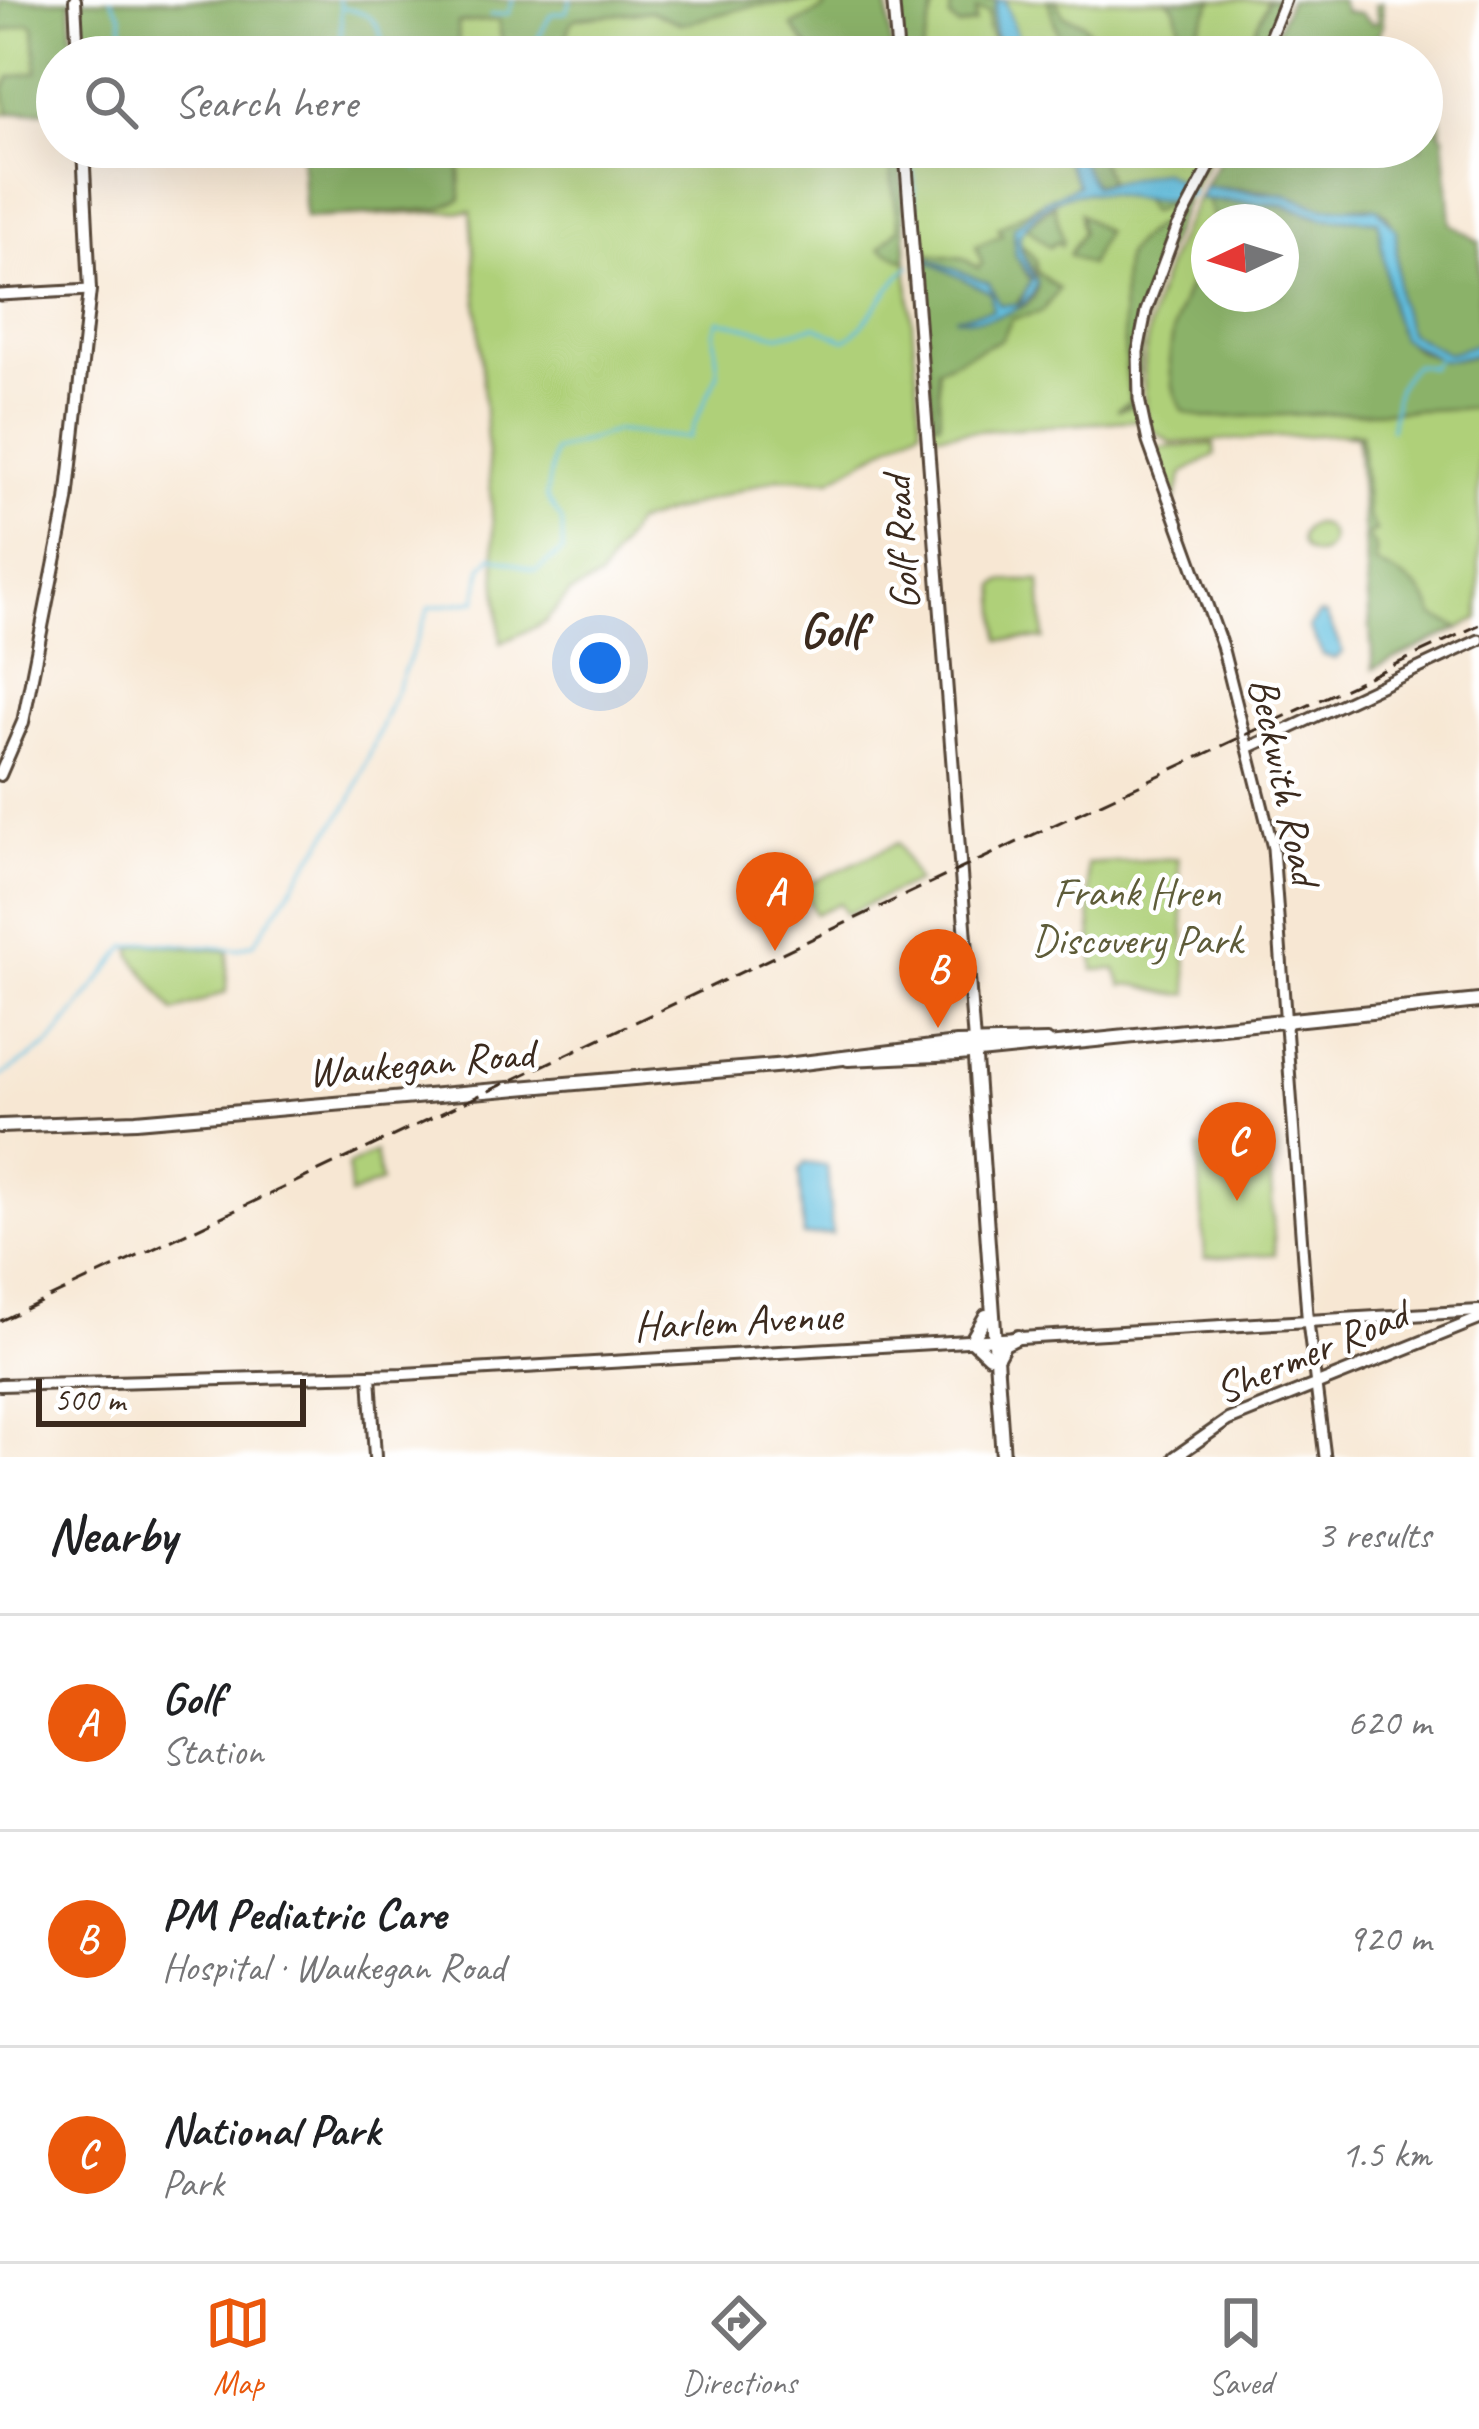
<!DOCTYPE html>
<html lang="en">
<head>
<meta charset="utf-8">
<style>
	:root { --surface:#fff; --page:#f6f6f6; --text:#202124; --muted:#757577; --line:#e0e0e0; --accent:#ea580c }
	body { margin:0; font-family:Caveat,sans-serif; background:var(--page); color:var(--text) }
	.compass { position:absolute; left:1191px; top:204px; width:108px; height:108px; border-radius:50%; background:var(--surface); box-shadow:0 12px 48px #0002; rotate:266deg }
	.scale { position:absolute; left:36px; bottom:30px; width:270px; box-sizing:border-box; padding-left:12px; border:6px solid #3b2a1e; border-top:0; font-size:33px; line-height:42px; white-space:nowrap; color:#3b2a1e; -webkit-text-stroke:9px #fff; paint-order:stroke }
	.you { position:absolute; left:600px; top:663px; width:42px; height:42px; margin:-30px; border:9px solid #fff; border-radius:50%; background:#1a73e8; box-shadow:0 0 0 18px #1a73e833 }
	.badge { display:grid; place-items:center; width:78px; height:78px; border-radius:50%; background:var(--accent); color:#fff; font-size:39px; font-weight:700 }
	.pin { position:absolute; translate:-50% -99px; filter:drop-shadow(0 3px 6px #0008) }
	.pin::after { content:''; position:absolute; top:63px; width:42px; height:36px; background:inherit; clip-path:polygon(0 0,100% 0,50% 100%) }
	.list { margin:0; padding:0; list-style:none }
	h2 { display:flex; justify-content:space-between; align-items:center; height:156px; margin:0; padding:0 48px; font-size:51px }
	h2 small { font-size:39px; font-weight:400; color:var(--muted) }
	.list li { display:grid; grid-template-columns:78px 1fr auto; gap:36px; align-items:center; box-sizing:border-box; height:216px; padding:0 48px; border-top:3px solid var(--line) }
	.list b { display:block; font-size:45px; white-space:nowrap }
	.list p { margin:0; font-size:39px; white-space:nowrap; color:var(--muted) }
	.list em { font-size:39px; font-style:normal; color:var(--muted) }
	.icon { flex:none; width:66px; height:66px; fill:none; stroke:currentColor; stroke-width:2; stroke-linecap:round; stroke-linejoin:round }
	.map { position:relative; flex:none; width:1479px; height:1457px; overflow:hidden }
	.search { position:absolute; background:var(--surface); box-shadow:0 12px 48px #0002; left:36px; right:36px; top:36px; height:132px; display:flex; align-items:center; gap:30px; box-sizing:border-box; padding:0 42px; border-radius:66px; color:var(--muted); font-size:45px }
	.sheet { height:804px; background:var(--surface) }
	nav { display:flex; justify-content:space-around; align-items:center; box-sizing:border-box; height:168px; border-top:3px solid var(--line); background:var(--surface); font-size:33px; color:var(--muted) }
	nav a { display:grid; justify-items:center; gap:6px }
	nav .on { color:var(--accent) }
	.map>svg:first-child { display:block }
	.green { fill:#afd079; stroke:#757d4c; stroke-width:3; fill-rule:evenodd }
	.forest { fill:#8bb269; stroke:#636e44; stroke-width:3 }
	.water { fill:#62c0e0; stroke:#4e757f; stroke-width:3 }
	.lines { fill:none; stroke-linecap:round; stroke-linejoin:round }
	.stream { stroke:#62c0e0; stroke-width:3 }
	.river { stroke:#62c0e0; stroke-width:8 }
	.tertiary-casing { stroke:#574639; stroke-width:15 }
	.secondary-casing { stroke:#574639; stroke-width:16 }
	.primary-casing { stroke:#574639; stroke-width:18 }
	.tertiary { stroke:#fff; stroke-width:9 }
	.secondary { stroke:#fff; stroke-width:10 }
	.primary { stroke:#fff; stroke-width:12 }
	.rail { stroke:#3b2a1e; stroke-width:3; stroke-dasharray:18 9; stroke-linecap:butt }
	.labels { text-anchor:middle; dominant-baseline:central; stroke-width:9; stroke-linejoin:round; paint-order:stroke }
	.street-label { font-size:42px; fill:#3b2a1e; stroke:#fff }
	.park-label { font-size:42px; fill:#5e5c39; stroke:#fff }
	.quarter-label { font-size:48px; font-weight:bold; fill:#3b2a1e; stroke:#fff }
</style>
</head>
<body>
<div class="map">
<svg width="1479" height="1457" viewBox="0 0 1479 1457">
	<rect width="100%" height="100%" fill="#fff"/>
	<filter id="ink" filterUnits="userSpaceOnUse"><feTurbulence type="fractalNoise" baseFrequency=".00833" numOctaves="2"/><feDisplacementMap in="SourceGraphic" scale="24" xChannelSelector="R" yChannelSelector="G"/><feConvolveMatrix kernelMatrix="1 2 1 2 8 2 1 2 1" color-interpolation-filters="sRGB"/></filter>
	<filter id="wash" filterUnits="userSpaceOnUse"><feTurbulence type="fractalNoise" baseFrequency=".004" numOctaves="4" result="noise"/><feDisplacementMap in="SourceGraphic" scale="48" xChannelSelector="R" yChannelSelector="G"/><feGaussianBlur stdDeviation="2.7" result="paint"/><feColorMatrix in="noise" values="0 0 0 0 0 0 0 0 0 0 0 0 0 0 0 0 0 1.4 0 .05"/><feComposite in="paint" operator="in"/></filter>
	<g filter="url(#wash)">
		<rect width="100%" height="100%" fill="#f7e7d3"/>
		<!-- green -->
		<g class="green">
			<polygon points="0,0 72,0 57,57 57,110 0,114"/>
			<polygon points="77,0 885,0 889,57 80,57"/>
			<polygon points="897,0 1281,0 1259,57 902,57"/>
			<path d="M1422 83 1436 84 1451 224 1479 242V619L1373 669 1357 433 1172 443 1148 427C1130 323 1176 235 1226 147H1422ZM1209 222H1281V294H1209Z"/>
			<polygon points="301,147 897,147 921,427 831,479 779,478 635,523 599,579 570,593 545,622 501,643 471,211 305,218"/>
			<path d="M909 147H1216C1168 226 1129 325 1139 420L931 434Z"/>
			<polygon points="1214,444 1215,455 1183,473 1175,501 1155,448"/>
			<circle cx="1316" cy="539" r="15"/>
			<polygon points="1002,581 1040,581 1044,639 1000,640 996,586"/>
			<polygon points="898,843 917,881 846,914 840,903 815,914 803,887"/>
			<path d="M1178 858 1189 994C1163 997 1145 982 1122 985L1116 969 1094 970 1087 864Z"/>
			<polygon points="147,943 228,951 226,992 174,1012 132,956 131,948"/>
			<polygon points="1269,1144 1275,1254 1205,1258 1198,1148"/>
			<polygon points="375,1152 381,1182 350,1195 348,1166"/>
		</g>
		<!-- forest -->
		<g class="forest">
			<polygon points="0,0 70,0 73,57 57,57 57,110 9,113 4,89 10,77 37,72 34,26 29,24 0,32"/>
			<polygon points="78,0 887,0 892,57 815,57 792,26 825,8 822,1 751,6 682,24 651,11 578,18 571,22 566,42 548,57 505,57 498,20 458,23 459,57 82,57"/>
			<polygon points="897,0 936,0 921,57 902,57"/>
			<polygon points="951,0 997,0 993,27 997,47 988,30 989,12 976,10 975,23 959,27 950,18"/>
			<polygon points="1048,0 1055,0 1064,16 1082,22 1108,57 1065,57"/>
			<polygon points="1167,0 1213,0 1192,41 1182,36 1175,7"/>
			<polygon points="1268,0 1281,0 1259,57 1244,57"/>
			<polygon points="1289,0 1340,0 1345,12 1360,14 1373,24 1378,21 1375,5 1382,2 1383,25 1374,43 1385,45 1385,57 1266,57"/>
			<path d="M1433 100 1437 129 1444 136 1451 224 1479 242V343L1455 354C1361 344 1419 252 1385 214 1373 201 1346 209 1332 209 1315 210 1303 201 1287 196 1262 188 1231 189 1204 187L1226 147H1422V114Z"/>
			<polygon points="301,147 459,147 461,199 439,209 305,218"/>
			<polygon points="868,147 900,147 907,262 880,248 899,228 890,166"/>
			<polygon points="1073,147 1094,147 1108,178 1105,185 1089,183"/>
			<path d="M1139 195 1185 202 1144 306 1137 405 1117 410 1130 401C1125 374 1118 280 1126 256 1131 244 1154 224 1168 220L1172 211 1165 205 1150 213Z"/>
			<polygon points="1046,200 1014,228 1015,254 1032,283 1014,307 1000,305 989,284 918,257 919,224 927,254 963,258 978,268 982,264 976,246 1002,235 998,228"/>
			<path d="M1207 200 1283 205 1324 218 1378 220 1397 328C1414 358 1447 366 1479 354L1476 408 1204 418 1183 411C1151 355 1185 293 1209 240V294H1281V222H1215Z"/>
			<polygon points="1054,204 1063,241 1061,246 1058,241 1049,247 1026,226"/>
			<polygon points="1080,214 1105,232 1089,265 1069,255 1082,233"/>
			<path d="M1019 242 1035 259 1037 272 1059 289 1042 312 1012 319 1002 339 938 368 940 422H934L918 265 930 262 991 293 993 310 958 317C980 319 1046 315 1036 278 1032 264 1021 257 1019 242Z"/>
			<path d="M1353 432 1361 434 1368 515 1376 531 1368 535 1376 549 1375 563C1400 576 1427 587 1434 616L1460 628 1373 669 1357 435H1343Z"/>
		</g>
		<!-- water -->
		<g class="water">
			<path d="M997 0 1005 1 1025 57H1006C993 39 991 22 997 0Z"/>
			<path d="M1059 147H1073L1094 186 1162 171 1185 185 1179 199C1117 208 1069 162 1020 234V250L1037 282C1030 315 984 323 955 317L993 310 991 293 930 262 920 264V255L989 284 1000 305 1020 304 1032 279 1015 254 1014 228 1046 200 1078 185Z"/>
			<polygon points="1204,187 1286,195 1323,208 1377,208 1396,230 1398,298 1408,332 1448,354 1479,343 1479,354 1443,361 1401,338 1391,310 1378,220 1324,218 1283,205 1199,199"/>
			<polygon points="1319,614 1326,615 1343,652 1335,659 1323,655 1309,628"/>
			<polygon points="805,1163 827,1166 832,1234 803,1236 799,1170"/>
		</g>
		<g class="lines">
			<!-- stream -->
			<g class="stream">
				<polyline points="111,0 121,15 124,40"/>
				<path d="M338 0 341 7C375 12 379 24 387 57"/>
				<polyline points="490,15 508,14 513,0"/>
				<polyline points="533,48 551,14 566,12 571,0"/>
				<polyline points="341,57 341,7"/>
				<polyline points="418,169 430,147"/>
				<polyline points="913,171 916,214"/>
				<path d="M1391 429C1395 403 1393 383 1415 365L1431 367 1439 357"/>
				<path d="M0 1077 50 1044 126 947 148 942 237 949 254 943 351 800 430 607 476 601 482 568 492 556 536 571 563 551 562 521 546 497 554 451 616 431 688 438 718 373 714 332 719 320 779 335 816 326 844 340C863 334 887 284 910 266"/>
			</g>
			<!-- river -->
			<polyline class="river" points="1174,190 1190,193"/>
		</g>
	</g>
	<g filter="url(#ink)">
		<g class="lines">
			<!-- tertiary casing -->
			<g class="tertiary-casing">
				<g id="tertiary">
					<polyline points="1262,57 1285,0"/>
					<polyline points="1220,147 1177,228 1146,311 1138,352 1139,399 1148,442 1222,646 1273,848 1307,1314 1325,1457"/>
					<polyline points="0,295 90,290"/>
					<polyline points="1248,748 1479,640"/>
				</g>
			</g>
			<!-- secondary casing -->
			<g class="secondary-casing">
				<g id="secondary">
					<polyline points="75,0 78,57"/>
					<polyline points="893,0 898,57"/>
					<polyline points="905,147 974,1043"/>
					<polyline points="0,775 23,722 67,501 90,290 83,147"/>
					<polyline points="370,1375 375,1457"/>
					<polyline points="0,1385 404,1374 1479,1311"/>
					<polyline points="1175,1457 1228,1420 1479,1319"/>
				</g>
			</g>
			<!-- primary casing -->
			<g class="primary-casing">
				<g id="primary">
					<polyline points="974,1045 1003,1457"/>
					<polyline points="848,1059 959,1054 1479,1001"/>
					<polyline points="0,1126 136,1121 786,1065 957,1044 1047,1042"/>
					<polyline points="986,1316 972,1340 989,1356"/>
					<polyline points="998,1355 1004,1344 1018,1337"/>
				</g>
			</g>
			<!-- tertiary -->
			<use href="#tertiary" class="tertiary"/>
			<!-- secondary -->
			<use href="#secondary" class="secondary"/>
			<!-- primary -->
			<use href="#primary" class="primary"/>
			<!-- rail -->
			<polyline class="rail" points="0,1321 1479,625"/>
		</g>
	</g>
	<g class="labels">
		<!-- street labels -->
		<g class="street-label">
			<text transform="translate(901 543) rotate(-94)">Golf Road</text>
			<text transform="translate(1284 781) rotate(78)">Beckwith Road</text>
			<text transform="translate(421 1063) rotate(-5)">Waukegan Road</text>
			<text transform="translate(738 1321) rotate(-3)">Harlem Avenue</text>
			<text transform="translate(1311 1352) rotate(-23)">Shermer Road</text>
		</g>
		<!-- park labels -->
		<g class="park-label">
			<text x="1137" y="892">Frank Hren<tspan x="1137" dy="48">Discovery Park</tspan></text>
		</g>
		<!-- quarter labels -->
		<g class="quarter-label">
			<text x="832" y="630">Golf</text>
		</g>
	</g>
</svg>
<svg class="compass" viewBox="-18 -18 36 36"><path d="M0-13l5 13h-10z" fill="#e53935"/><path d="M0 13l5-13h-10z" fill="#757577"/></svg>
<div class="scale">500 m</div>
<div class="you"></div>
<div class="pin badge" style="left:775px;top:951px">A</div>
<div class="pin badge" style="left:938px;top:1028px">B</div>
<div class="pin badge" style="left:1237px;top:1201px">C</div>
<div class="search"><svg class="icon" aria-label="search" viewBox="0 0 24 24"><circle cx="10" cy="10" r="6"/><path d="M15 15l6 6"/></svg>Search here</div>
</div>
<section class="sheet">
<h2>Nearby<small>3 results</small></h2>
<ul class="list">
<li><span class="badge">A</span><div><b>Golf</b><p>Station</p></div><em>620 m</em></li>
<li><span class="badge">B</span><div><b>PM Pediatric Care</b><p>Hospital · Waukegan Road</p></div><em>920 m</em></li>
<li><span class="badge">C</span><div><b>National Park</b><p>Park</p></div><em>1.5 km</em></li>
</ul>
</section>
<nav>
<a class="on"><svg class="icon" aria-label="map" viewBox="0 0 24 24"><path d="M3 6l6-2 6 2 6-2v14l-6 2-6-2-6 2zM9 4v14M15 6v14"/></svg>Map</a>
<a><svg class="icon" aria-label="directions" viewBox="0 0 24 24"><path d="M12 3l9 9-9 9-9-9zM9 14v-3h6M13 9l2 2-2 2"/></svg>Directions</a>
<a><svg class="icon" aria-label="saved" viewBox="0 0 24 24"><path d="M7 4h10v16l-5-4-5 4z"/></svg>Saved</a>
</nav>
</body>
</html>
